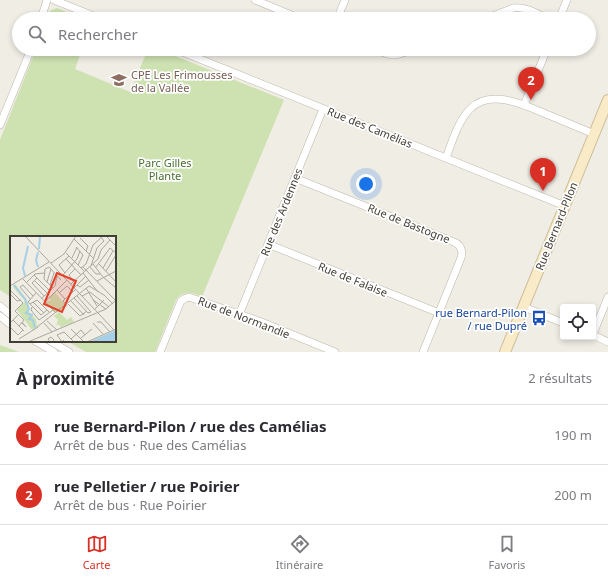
<!DOCTYPE html>
<html lang="fr">
<head>
<meta charset="utf-8">
<style>
	:root { --surface:#fff; --page:#f7f7f7; --text:#2b2b33; --muted:#7c7c81; --line:#e1e1e2; --accent:#d93025 }
	body { margin:0; font-family:"Noto Sans",sans-serif; background:var(--page); color:var(--text) }
	.controls { position:absolute; right:12px; bottom:12px; display:grid; overflow:hidden; border-radius:4px; box-shadow:0 2px 6px #0003 }
	.controls button { width:36px; height:36px; display:grid; place-items:center; padding:0; border:0; border-bottom:1px solid var(--line); background:var(--surface); color:var(--text); font:20px sans-serif }
	.you { position:absolute; left:366px; top:184px; width:14px; height:14px; margin:-10px; border:3px solid #fff; border-radius:50%; background:#1a73e8; box-shadow:0 0 0 6px #1a73e833 }
	.badge { display:grid; place-items:center; width:26px; height:26px; border-radius:50%; background:var(--accent); color:#fff; font-size:13px; font-weight:700 }
	.pin { position:absolute; translate:-50% -33px; filter:drop-shadow(0 1px 2px #0008) }
	.pin::after { content:''; position:absolute; top:21px; width:14px; height:12px; background:inherit; clip-path:polygon(0 0,100% 0,50% 100%) }
	.list { margin:0; padding:0; list-style:none }
	h2 { display:flex; justify-content:space-between; align-items:center; height:52px; margin:0; padding:0 16px; font-size:17px }
	h2 small { font-size:13px; font-weight:400; color:var(--muted) }
	.list li { display:grid; grid-template-columns:26px 1fr auto; gap:12px; align-items:center; box-sizing:border-box; height:60px; padding:0 16px; border-top:1px solid var(--line) }
	.list b { display:block; font-size:15px; white-space:nowrap }
	.list p { margin:0; font-size:13px; white-space:nowrap; color:var(--muted) }
	.list em { font-size:13px; font-style:normal; color:var(--muted) }
	.icon { flex:none; width:22px; height:22px; fill:none; stroke:currentColor; stroke-width:2; stroke-linecap:round; stroke-linejoin:round }
	.map { position:relative; flex:none; width:608px; height:352px; overflow:hidden }
	.search { position:absolute; background:var(--surface); box-shadow:0 2px 6px #0003; left:12px; right:12px; top:12px; height:44px; display:flex; align-items:center; gap:10px; box-sizing:border-box; padding:0 14px; border-radius:22px; color:var(--muted); font-size:15px }
	.sheet { height:172px; background:var(--surface) }
	nav { display:flex; justify-content:space-around; align-items:center; box-sizing:border-box; height:56px; border-top:1px solid var(--line); background:var(--surface); font-size:11px; color:var(--muted) }
	nav a { display:grid; justify-items:center; gap:2px }
	nav .on { color:var(--accent) }
	.map>svg:first-child { display:block }
	.green { fill:#cde1b1 }
	.lines { fill:none; stroke-linecap:round; stroke-linejoin:round }
	.street-casing { stroke:#beb7ab; stroke-width:8 }
	.secondary-casing { stroke:#ccbd98; stroke-width:12 }
	.street { stroke:#fff; stroke-width:7 }
	.secondary { stroke:#f9ebc7; stroke-width:10 }
	.labels { text-anchor:middle; dominant-baseline:central; stroke-width:3.5; stroke-linejoin:round; paint-order:stroke }
	.education-label { font-size:11px; fill:#785e54; stroke:#fff; text-anchor:start }
	.street-label { font-size:11px; fill:#423d35; stroke:#fff }
	.park-label { font-size:11px; fill:#496d2f; stroke:#fff }
	.transit-label { font-size:11px; fill:#164399; stroke:#fff; text-anchor:end }
	.inset-river { fill:none; stroke:#a6cfe8; stroke-width:2 }
	.inset-road { fill:none; stroke:#aaa79f; stroke-width:1 }
	.view { fill:#e43f28; fill-opacity:0.15; stroke:#e43f28; stroke-width:2 }
	.inset-edge { fill:none; stroke:#423d35; stroke-width:2 }
</style>
</head>
<body>
<div class="map">
<svg width="608" height="352" viewBox="0 0 608 352">
	<rect width="100%" height="100%" fill="#f0ede5"/>
	<!-- green -->
	<g class="green">
		<polygon points="57,8 84,19 47,19 50,11"/>
		<path d="M36 49H82L75 69 130 92 148 49H158L284 100 202 297C192 292 184 290 176 300L155 352H86L67 341H115V237H11V297L0 290V140Z"/>
		<polygon points="0,345 19,352 0,352"/>
	</g>
	<g class="lines">
		<!-- street casing -->
		<g class="street-casing">
			<g id="street">
				<polyline points="54,0 101,19"/>
				<polyline points="255,0 301,19"/>
				<polyline points="41,19 47,0"/>
				<polyline points="337,19 345,0"/>
				<path d="M485 19 513 8C525 6 538 14 549 19"/>
				<polyline points="559,19 567,0"/>
				<polyline points="175,49 565,206"/>
				<path d="M374 49C393 57 394 57 413 49"/>
				<polyline points="524,105 547,49"/>
				<polyline points="0,125 31,49"/>
				<path d="M446 158C452 142 458 121 470 109 492 87 528 107 551 116 565 122 580 128 594 134"/>
				<path d="M295 178 454 242C461 245 463 251 461 258L423 352"/>
				<polyline points="268,244 439,313"/>
				<polyline points="0,306 11,315"/>
				<polyline points="524,307 563,323"/>
				<polyline points="239,315 323,109"/>
				<polyline points="0,316 11,325"/>
				<polyline points="593,334 608,297"/>
				<polyline points="593,335 608,342"/>
				<polyline points="35,341 54,352"/>
				<polyline points="50,341 69,352"/>
				<polyline points="160,352 181,301 184,299 189,297 259,321 335,352"/>
			</g>
		</g>
		<!-- secondary casing -->
		<g class="secondary-casing">
			<polyline id="secondary" points="505,352 608,100"/>
		</g>
		<!-- street -->
		<use href="#street" class="street"/>
		<!-- secondary -->
		<use href="#secondary" class="secondary"/>
	</g>
	<!-- icons -->
	<defs>
		<g id="school-bare" transform="scale(1.2)"><path d="M0-5L7-2L0 1L-7-2ZM-4 1L0 2.5L4 1V4Q0 6-4 4Z" fill="#8d6e63" stroke="#fff" stroke-width="2.5" paint-order="stroke"/></g>
		<g id="bus-bare" transform="scale(1.2)"><path d="M-5-6H5V4H4V6H2V4H-2V6H-4V4H-5ZM-3.5-4V0h7V-4ZM-3.5 1.2v1.5H-2V1.2ZM2 1.2v1.5H3.5V1.2Z" fill="#1a4fb4" stroke="#fff" stroke-width="2.5" paint-order="stroke"/></g>
	</defs>
	<g fill-rule="evenodd">
		<use href="#school-bare" x="119" y="80"/>
		<use href="#bus-bare" x="539" y="318"/>
	</g>
	<g class="labels">
		<!-- education labels -->
		<g class="education-label">
			<text x="131" y="74">CPE Les Frimousses<tspan x="131" dy="13">de la Vallée</tspan></text>
		</g>
		<!-- street labels -->
		<g class="street-label">
			<text transform="translate(370 127) rotate(22)">Rue des Camélias</text>
			<text transform="translate(281 212) rotate(-68)">Rue des Ardennes</text>
			<text transform="translate(409 223) rotate(22)">Rue de Bastogne</text>
			<text transform="translate(556 226) rotate(-68)">Rue Bernard-Pilon</text>
			<text transform="translate(353 279) rotate(22)">Rue de Falaise</text>
			<text transform="translate(244 317) rotate(21)">Rue de Normandie</text>
		</g>
		<!-- park labels -->
		<g class="park-label">
			<text x="165" y="162">Parc Gilles<tspan x="165" dy="13">Plante</tspan></text>
		</g>
		<!-- transit labels -->
		<g class="transit-label">
			<text x="527" y="312">rue Bernard-Pilon<tspan x="527" dy="13">/ rue Dupré</tspan></text>
		</g>
	</g>
	<!-- overview -->
	<g transform="translate(10 236)">
		<rect width="106" height="106" fill="#f0ede5"/>
		<path d="M5 48 17 64 19 76 26 83 27 91 22 94 7 74 15 65 3 51ZM45 56 56 70 46 77 35 66 41 64 39 62ZM49 76 57 84 61 81 64 86 51 91 48 88 46 90 48 84 44 80Z" fill="#cde1b1"/>
		<path d="M106 94V106H79Z" fill="#a6cfe8"/>
		<path class="inset-river" d="M29 13 30 0M28 16 26 24 28 31M15 40 13 32 18 10M4 49 15 63 19 73 16 77 22 79 19 83 23 84 25 92"/>
		<path class="inset-road" d="M15 0 88 77M96 0 106 10M70 2 78 10 76 15M64 3 83 22M66 11 73 19 68 29M56 17 75 36M62 22 67 11M56 23 71 39M41 27 54 18 66 0M83 28 93 41M89 28 106 46M81 30 87 12 94 5 91 1M73 31 106 65M80 31 86 38H90M86 31 100 12 106 17M71 32 76 28 83 9 93 0M93 32 103 15M96 35 106 19M55 37 49 29 59 20M73 37 88 56M24 39 40 55M53 39 67 23 70 15M93 41 106 52M27 42 22 47 34 60M13 43 46 77M24 44 37 57M87 45 106 35M37 46 41 33M64 46 59 39 65 33M16 47 25 38 34 37M61 48 88 23 91 14 100 4M40 49 44 37M67 49 70 51 79 44M0 50 39 26M43 52 34 43 35 33 39 31 51 44M64 52 76 40M76 52 87 70M0 54 13 67 5 75M47 54 55 63M26 57 18 66 31 79 37 74M49 57 57 50 63 56M0 58 7 65 11 64M72 60 80 56 99 71M64 62 78 77 81 76 67 60M20 63 10 51 13 49 23 60M31 63 45 50 47 40M83 64 96 73M61 65 74 79M23 66 34 77M35 66 57 44M20 68 27 64 40 77M58 68 70 80 77 75M57 70 53 65 66 53M22 71 21 74 29 84 43 74M85 73 94 64M5 75 14 84 9 90M88 77 104 94M3 84 14 95M37 85 47 94M87 86H91L100 96M0 87 9 78M12 87 16 91 12 86M34 87 42 96M83 87 93 98M0 91 8 99 13 94M27 91 79 50 94 59 103 68M61 93 74 106M71 102 82 93M9 103 28 91M61 103 71 94 75 99M54 104 52 106 47 99 54 96 64 106M18 106 96 73 106 64M40 106 38 103 41 101 44 104 43 106M77 106 106 93"/>
		<path class="view" d="M47 37 66 45 52 76 34 68Z"/>
		<rect width="106" height="106" class="inset-edge"/>
	</g>
</svg>
<div class="controls">
<button><svg class="icon" aria-label="locate" viewBox="0 0 24 24"><circle cx="12" cy="12" r="6"/><path d="M12 2v4M12 18v4M2 12h4M18 12h4"/></svg></button>
</div>
<div class="you"></div>
<div class="pin badge" style="left:543px;top:191px">1</div>
<div class="pin badge" style="left:531px;top:100px">2</div>
<div class="search"><svg class="icon" aria-label="search" viewBox="0 0 24 24"><circle cx="10" cy="10" r="6"/><path d="M15 15l6 6"/></svg>Rechercher</div>
</div>
<section class="sheet">
<h2>À proximité<small>2 résultats</small></h2>
<ul class="list">
<li><span class="badge">1</span><div><b>rue Bernard-Pilon / rue des Camélias</b><p>Arrêt de bus · Rue des Camélias</p></div><em>190 m</em></li>
<li><span class="badge">2</span><div><b>rue Pelletier / rue Poirier</b><p>Arrêt de bus · Rue Poirier</p></div><em>200 m</em></li>
</ul>
</section>
<nav>
<a class="on"><svg class="icon" aria-label="map" viewBox="0 0 24 24"><path d="M3 6l6-2 6 2 6-2v14l-6 2-6-2-6 2zM9 4v14M15 6v14"/></svg>Carte</a>
<a><svg class="icon" aria-label="directions" viewBox="0 0 24 24"><path d="M12 3l9 9-9 9-9-9zM9 14v-3h6M13 9l2 2-2 2"/></svg>Itinéraire</a>
<a><svg class="icon" aria-label="saved" viewBox="0 0 24 24"><path d="M7 4h10v16l-5-4-5 4z"/></svg>Favoris</a>
</nav>
</body>
</html>
